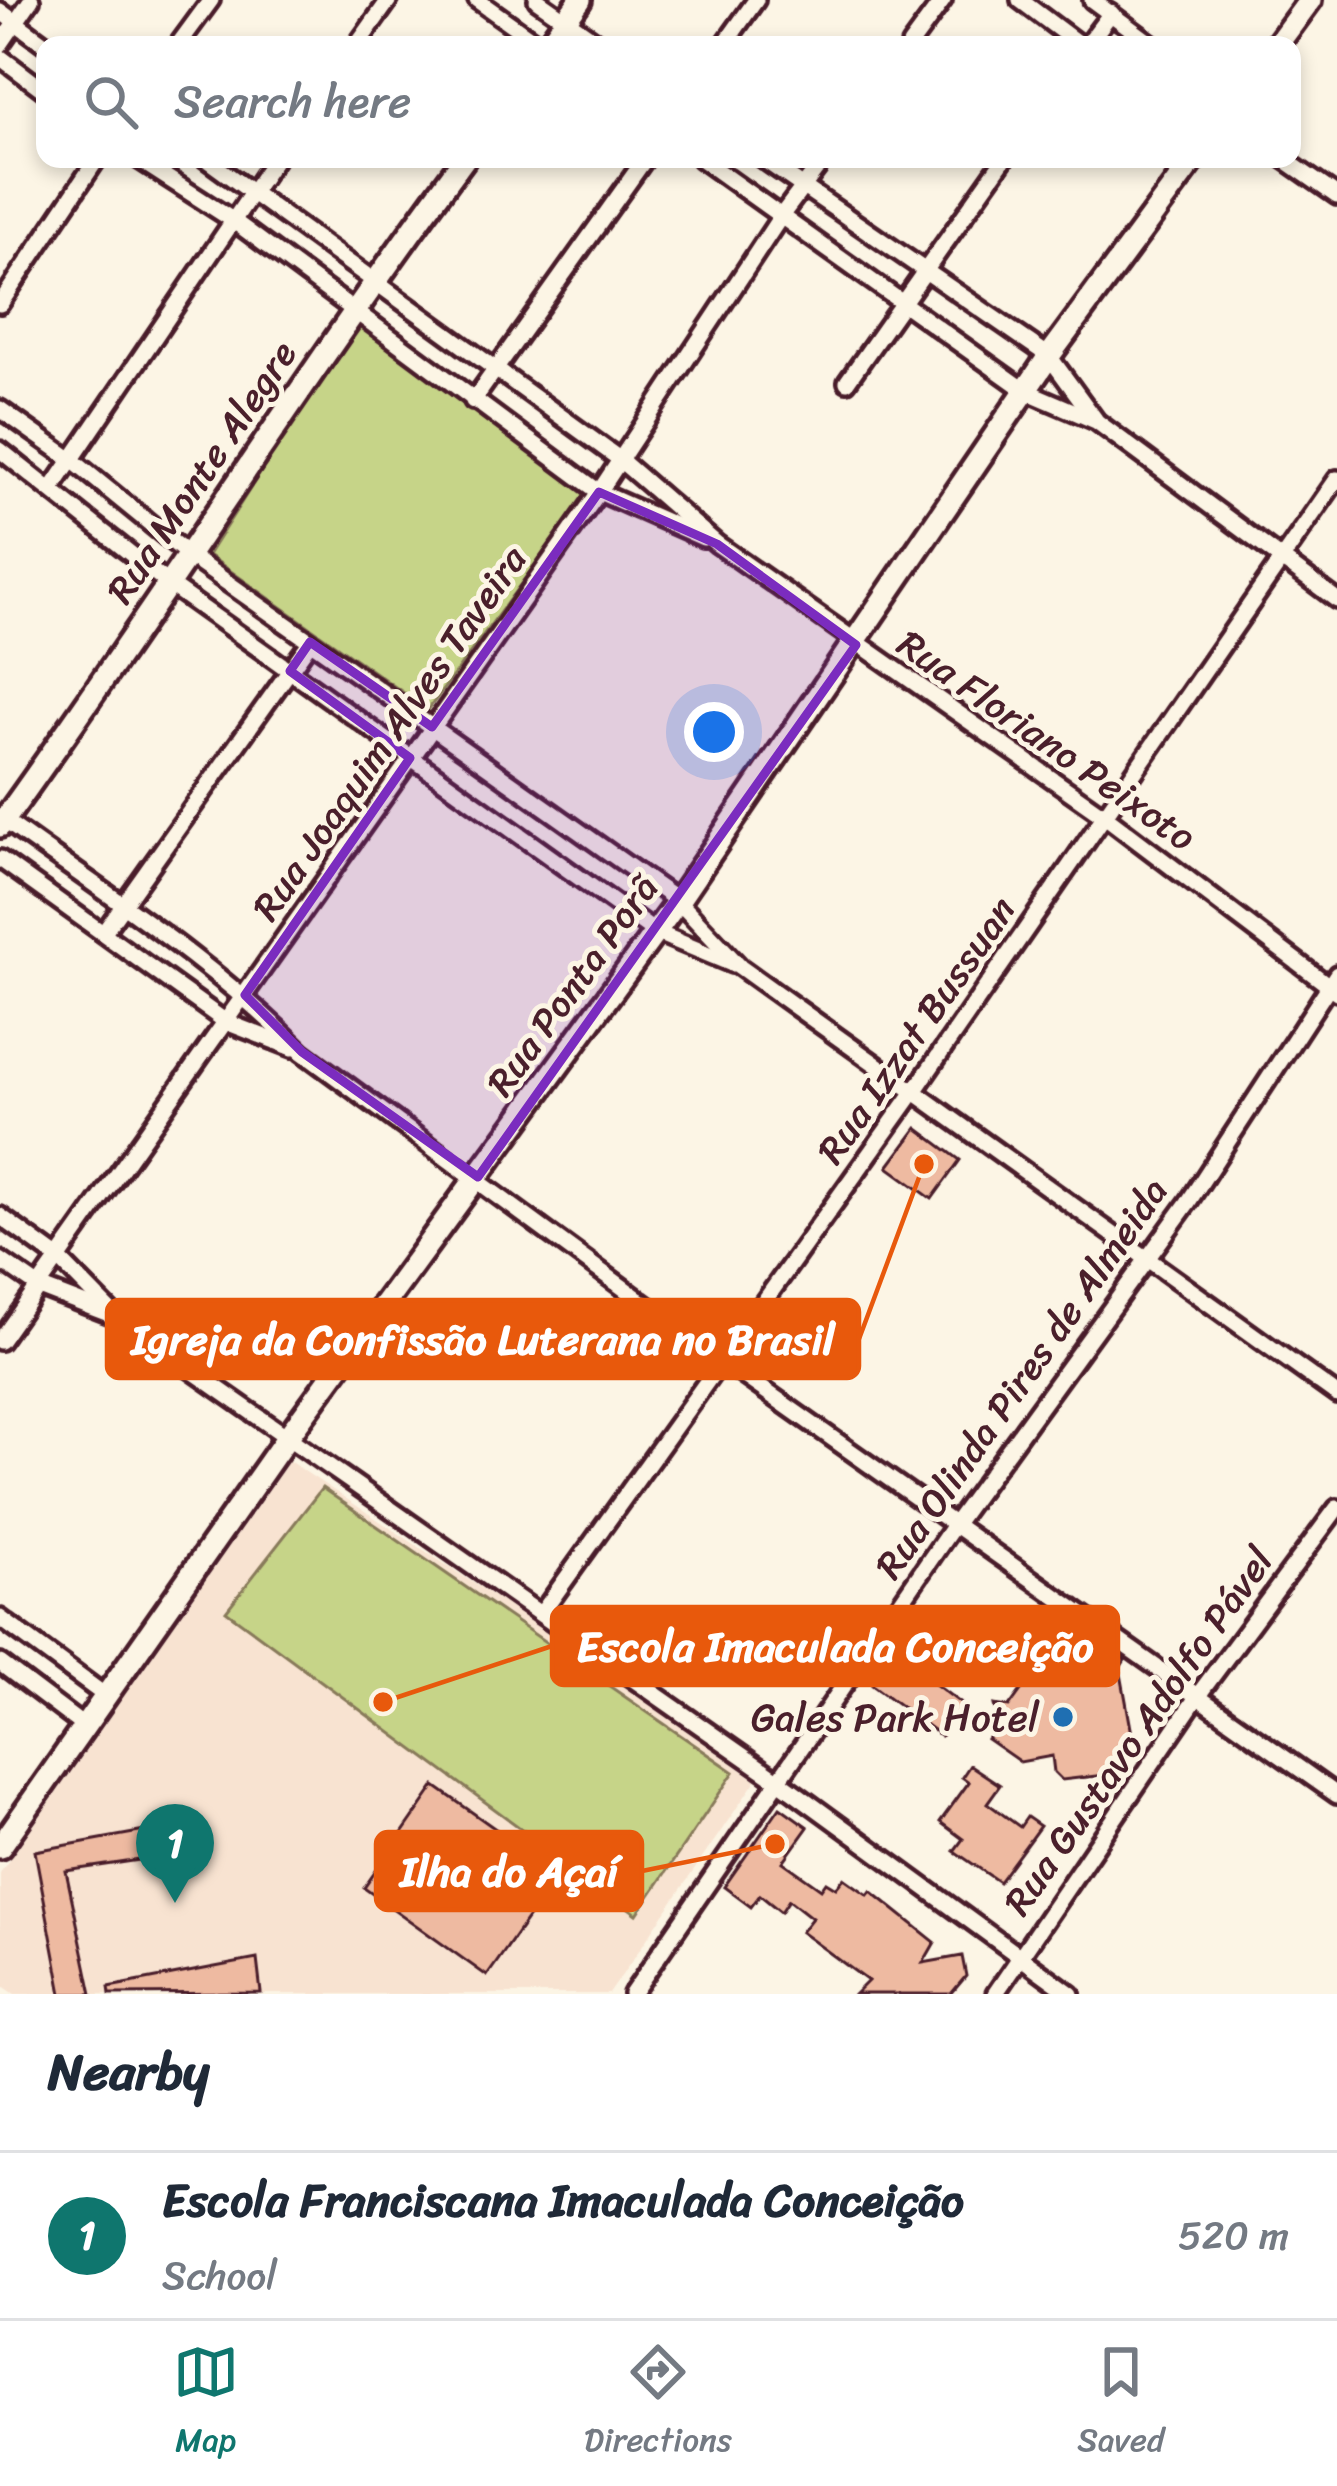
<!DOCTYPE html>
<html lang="en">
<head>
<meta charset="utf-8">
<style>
	:root { --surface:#fff; --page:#f6f6f7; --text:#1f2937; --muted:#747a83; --line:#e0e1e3; --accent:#0f766e }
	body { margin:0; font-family:Sriracha,sans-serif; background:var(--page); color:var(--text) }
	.you { position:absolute; left:714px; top:732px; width:42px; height:42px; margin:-30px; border:9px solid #fff; border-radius:50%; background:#1a73e8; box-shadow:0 0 0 18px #1a73e833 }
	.badge { display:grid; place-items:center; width:78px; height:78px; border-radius:50%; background:var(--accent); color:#fff; font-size:39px; font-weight:700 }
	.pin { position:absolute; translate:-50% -99px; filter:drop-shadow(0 3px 6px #0008) }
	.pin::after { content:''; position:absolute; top:63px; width:42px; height:36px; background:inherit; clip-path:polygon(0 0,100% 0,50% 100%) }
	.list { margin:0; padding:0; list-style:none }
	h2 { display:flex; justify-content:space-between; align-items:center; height:156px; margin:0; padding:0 48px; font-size:51px }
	h2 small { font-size:39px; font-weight:400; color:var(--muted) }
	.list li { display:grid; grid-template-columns:78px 1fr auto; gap:36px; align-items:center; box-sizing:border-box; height:168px; padding:0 48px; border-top:3px solid var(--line) }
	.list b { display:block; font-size:45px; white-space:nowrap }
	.list p { margin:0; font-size:39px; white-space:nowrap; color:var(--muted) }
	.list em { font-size:39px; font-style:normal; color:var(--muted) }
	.icon { flex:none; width:66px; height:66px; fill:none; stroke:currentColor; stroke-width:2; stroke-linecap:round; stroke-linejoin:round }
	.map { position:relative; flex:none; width:1337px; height:1994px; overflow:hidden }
	.search { position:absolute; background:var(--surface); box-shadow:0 6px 18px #0003; left:36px; right:36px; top:36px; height:132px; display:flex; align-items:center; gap:30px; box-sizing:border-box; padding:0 42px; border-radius:24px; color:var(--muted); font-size:45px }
	.sheet { height:324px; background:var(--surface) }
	nav { display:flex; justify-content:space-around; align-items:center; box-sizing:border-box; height:168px; border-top:3px solid var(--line); background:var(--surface); font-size:33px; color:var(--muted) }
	nav a { display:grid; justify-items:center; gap:6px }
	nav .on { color:var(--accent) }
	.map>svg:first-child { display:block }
	.built { fill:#f8e3d1 }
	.green { fill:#c6d488; stroke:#887a5a; stroke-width:3 }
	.building { fill:#eebaa1; stroke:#4a1f2b; stroke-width:3 }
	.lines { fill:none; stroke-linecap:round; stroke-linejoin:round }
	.street-casing { stroke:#4a1f2b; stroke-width:24 }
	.secondary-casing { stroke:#4a1f2b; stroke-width:30 }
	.street { stroke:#fcf5e5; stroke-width:15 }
	.secondary { stroke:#fcf5e5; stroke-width:21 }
	.marked { fill:#7b2cbf; fill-opacity:0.2; stroke:#7b2cbf; stroke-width:9; stroke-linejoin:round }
	.poi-dot { fill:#1f6fb2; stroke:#fcf5e5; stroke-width:4.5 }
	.labels { text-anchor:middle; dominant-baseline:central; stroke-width:10; stroke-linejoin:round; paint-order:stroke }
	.street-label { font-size:39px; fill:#4a1f2b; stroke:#fcf5e5 }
	.poi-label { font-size:39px; fill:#4a1f2b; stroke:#fcf5e5; text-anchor:end }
	.leader { fill:none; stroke:#e8590c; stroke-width:4.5 }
	.callout-dot { fill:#e8590c; stroke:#fcf5e5; stroke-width:4.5 }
	.callout { fill:#e8590c; stroke:#e8590c; stroke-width:4.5 }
	.callout-label { font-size:42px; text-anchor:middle; font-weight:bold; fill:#fff }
</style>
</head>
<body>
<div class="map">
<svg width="1337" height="1994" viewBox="0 0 1337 1994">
	<rect width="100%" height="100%" fill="#fcf5e5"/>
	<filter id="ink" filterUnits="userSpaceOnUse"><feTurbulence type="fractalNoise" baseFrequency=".00833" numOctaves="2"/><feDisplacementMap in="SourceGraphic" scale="24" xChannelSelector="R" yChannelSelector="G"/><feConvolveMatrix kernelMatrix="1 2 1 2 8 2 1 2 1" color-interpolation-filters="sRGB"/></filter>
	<g filter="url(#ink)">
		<!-- built -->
		<polygon class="built" points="289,1461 534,1623 756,1780 609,1994 15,1994 0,1984 0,1873"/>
		<!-- green -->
		<g class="green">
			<polygon points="356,322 587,494 428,710 208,555"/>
			<polygon points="322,1488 734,1772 637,1914 226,1611"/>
		</g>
		<!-- building -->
		<g class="building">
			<polygon points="917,1128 960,1160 932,1199 888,1167"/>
			<polygon points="1058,1639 1089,1656 1097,1668 1112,1652 1125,1660 1120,1668 1132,1734 1105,1775 1062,1780 1054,1772 1052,1756 1020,1762 987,1739 999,1724 994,1705 1009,1707"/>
			<polygon points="895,1654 963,1705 941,1736 872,1685"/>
			<polygon points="970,1765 1000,1785 987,1803 1020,1827 1027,1817 1040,1826 999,1882 954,1851 963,1839 940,1822 969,1782 962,1777"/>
			<polygon points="435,1786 559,1874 487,1976 364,1888"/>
			<polygon points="780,1807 808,1827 783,1862 821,1889 826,1882 836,1888 844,1878 868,1895 871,1891 935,1942 923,1963 962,1956 966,1976 951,1994 855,1994 868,1981 801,1932 812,1918 789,1900 781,1912 760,1895 751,1907 724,1887"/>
			<polygon points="194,1822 200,1851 66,1871 92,1994 62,1994 35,1851"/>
			<polygon points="257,1959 261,1993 110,1994 109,1987"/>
		</g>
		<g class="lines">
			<!-- street casing -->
			<g class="street-casing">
				<g id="street">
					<polyline points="477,0 540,45"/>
					<polyline points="537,0 601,45"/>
					<polyline points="1020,0 1080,45"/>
					<polyline points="1092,0 1153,45"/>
					<polyline points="0,11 46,45"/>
					<polyline points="0,45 31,0"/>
					<polyline points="178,45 211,0"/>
					<polyline points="357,45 389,0"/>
					<polyline points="724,45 756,0"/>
					<polyline points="910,45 943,0"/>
					<polyline points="1087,45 1111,13"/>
					<polyline points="0,57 45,91"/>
					<polyline points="138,159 231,219 599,492 703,538"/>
					<polyline points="206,159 618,458 717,544 1106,817 1337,992"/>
					<polyline points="701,159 1026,391 1096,421 1337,600"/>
					<polyline points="763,159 1049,356 1095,419"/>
					<polyline points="1284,159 1337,196"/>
					<polyline points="0,304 97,159"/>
					<polyline points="847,382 1004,159"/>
					<polyline points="473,401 645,159"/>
					<polyline points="0,409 72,460 191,557 678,901 740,967 1337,1395"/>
					<polyline points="0,450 170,585 655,932 732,964"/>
					<polyline points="53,487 275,159"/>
					<path d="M0 817C104 893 211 960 302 1052L723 1361 1337 1795"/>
					<polyline points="0,859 226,1022 293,1048"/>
					<polyline points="104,932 310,642"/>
					<polyline points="0,1216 59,1259 117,1318 779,1781 1071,1994"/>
					<polyline points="0,1260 39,1287 109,1314"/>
					<polyline points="0,1341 599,492 781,216 824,159"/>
					<polyline points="541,1614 913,1093 1337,479"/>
					<polyline points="0,1618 107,1697"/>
					<polyline points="0,1663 86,1728"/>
					<polyline points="632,1994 954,1525 1189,1201 1337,974"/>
					<polyline points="995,1994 1199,1694 1337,1508"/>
				</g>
			</g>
			<!-- secondary casing -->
			<g class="secondary-casing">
				<g id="secondary">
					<polyline points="548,45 580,0"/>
					<polyline points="1277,45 1310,0"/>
					<path d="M0 826C159 606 303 377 464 159"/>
					<polyline points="0,1847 286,1439 678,901 1049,356 1194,159"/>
				</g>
			</g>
			<!-- street -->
			<use href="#street" class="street"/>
			<!-- secondary -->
			<use href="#secondary" class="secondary"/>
		</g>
	</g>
	<!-- marked area -->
	<path class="marked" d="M599 492 717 544 856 645 478 1177 302 1052 245 995 410 758 290 671 310 642 432 727Z"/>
	<!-- markers -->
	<circle class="poi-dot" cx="1063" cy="1717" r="12"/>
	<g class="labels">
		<!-- street labels -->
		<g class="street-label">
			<text transform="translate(201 472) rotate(-56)">Rua Monte Alegre</text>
			<text transform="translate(389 733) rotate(-55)">Rua Joaquim Alves Taveira</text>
			<text transform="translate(1047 740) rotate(35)">Rua Floriano Peixoto</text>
			<text transform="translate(572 985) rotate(-54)">Rua Ponta Porã</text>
			<text transform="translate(916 1030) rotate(-55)">Rua Izzat Bussuan</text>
			<text transform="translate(1021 1378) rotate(-55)">Rua Olinda Pires de Almeida</text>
			<text transform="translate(1138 1731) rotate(-55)">Rua Gustavo Adolfo Pável</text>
		</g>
		<!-- poi labels -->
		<g class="poi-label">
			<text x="1039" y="1717">Gales Park Hotel</text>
		</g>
	</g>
	<!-- callouts -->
	<path class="leader" d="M924 1164L859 1339M383 1702L552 1646M775 1844L642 1871"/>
	<g class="callout-dot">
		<circle cx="924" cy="1164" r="12"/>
		<circle cx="383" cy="1702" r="12"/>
		<circle cx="775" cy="1844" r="12"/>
	</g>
	<g class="callout">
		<rect x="107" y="1300" width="752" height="78" rx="12"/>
		<rect x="552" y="1607" width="566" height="78" rx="12"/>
		<rect x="376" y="1832" width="266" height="78" rx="12"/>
	</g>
	<g class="callout-label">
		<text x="483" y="1354">Igreja da Confissão Luterana no Brasil</text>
		<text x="835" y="1661">Escola Imaculada Conceição</text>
		<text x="509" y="1886">Ilha do Açaí</text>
	</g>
</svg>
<div class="you"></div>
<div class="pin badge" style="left:175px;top:1903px">1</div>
<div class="search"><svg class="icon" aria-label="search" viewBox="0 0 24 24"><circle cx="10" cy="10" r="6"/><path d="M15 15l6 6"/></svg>Search here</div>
</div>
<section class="sheet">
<h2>Nearby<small></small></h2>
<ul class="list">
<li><span class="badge">1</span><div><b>Escola Franciscana Imaculada Conceição</b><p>School</p></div><em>520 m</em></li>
</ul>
</section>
<nav>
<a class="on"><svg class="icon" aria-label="map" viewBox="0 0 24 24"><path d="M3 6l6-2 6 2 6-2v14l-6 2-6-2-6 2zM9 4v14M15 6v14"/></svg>Map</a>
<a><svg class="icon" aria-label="directions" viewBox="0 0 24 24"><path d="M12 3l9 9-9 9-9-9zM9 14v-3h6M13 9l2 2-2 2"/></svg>Directions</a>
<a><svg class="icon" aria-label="saved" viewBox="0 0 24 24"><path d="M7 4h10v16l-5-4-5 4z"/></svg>Saved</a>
</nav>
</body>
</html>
